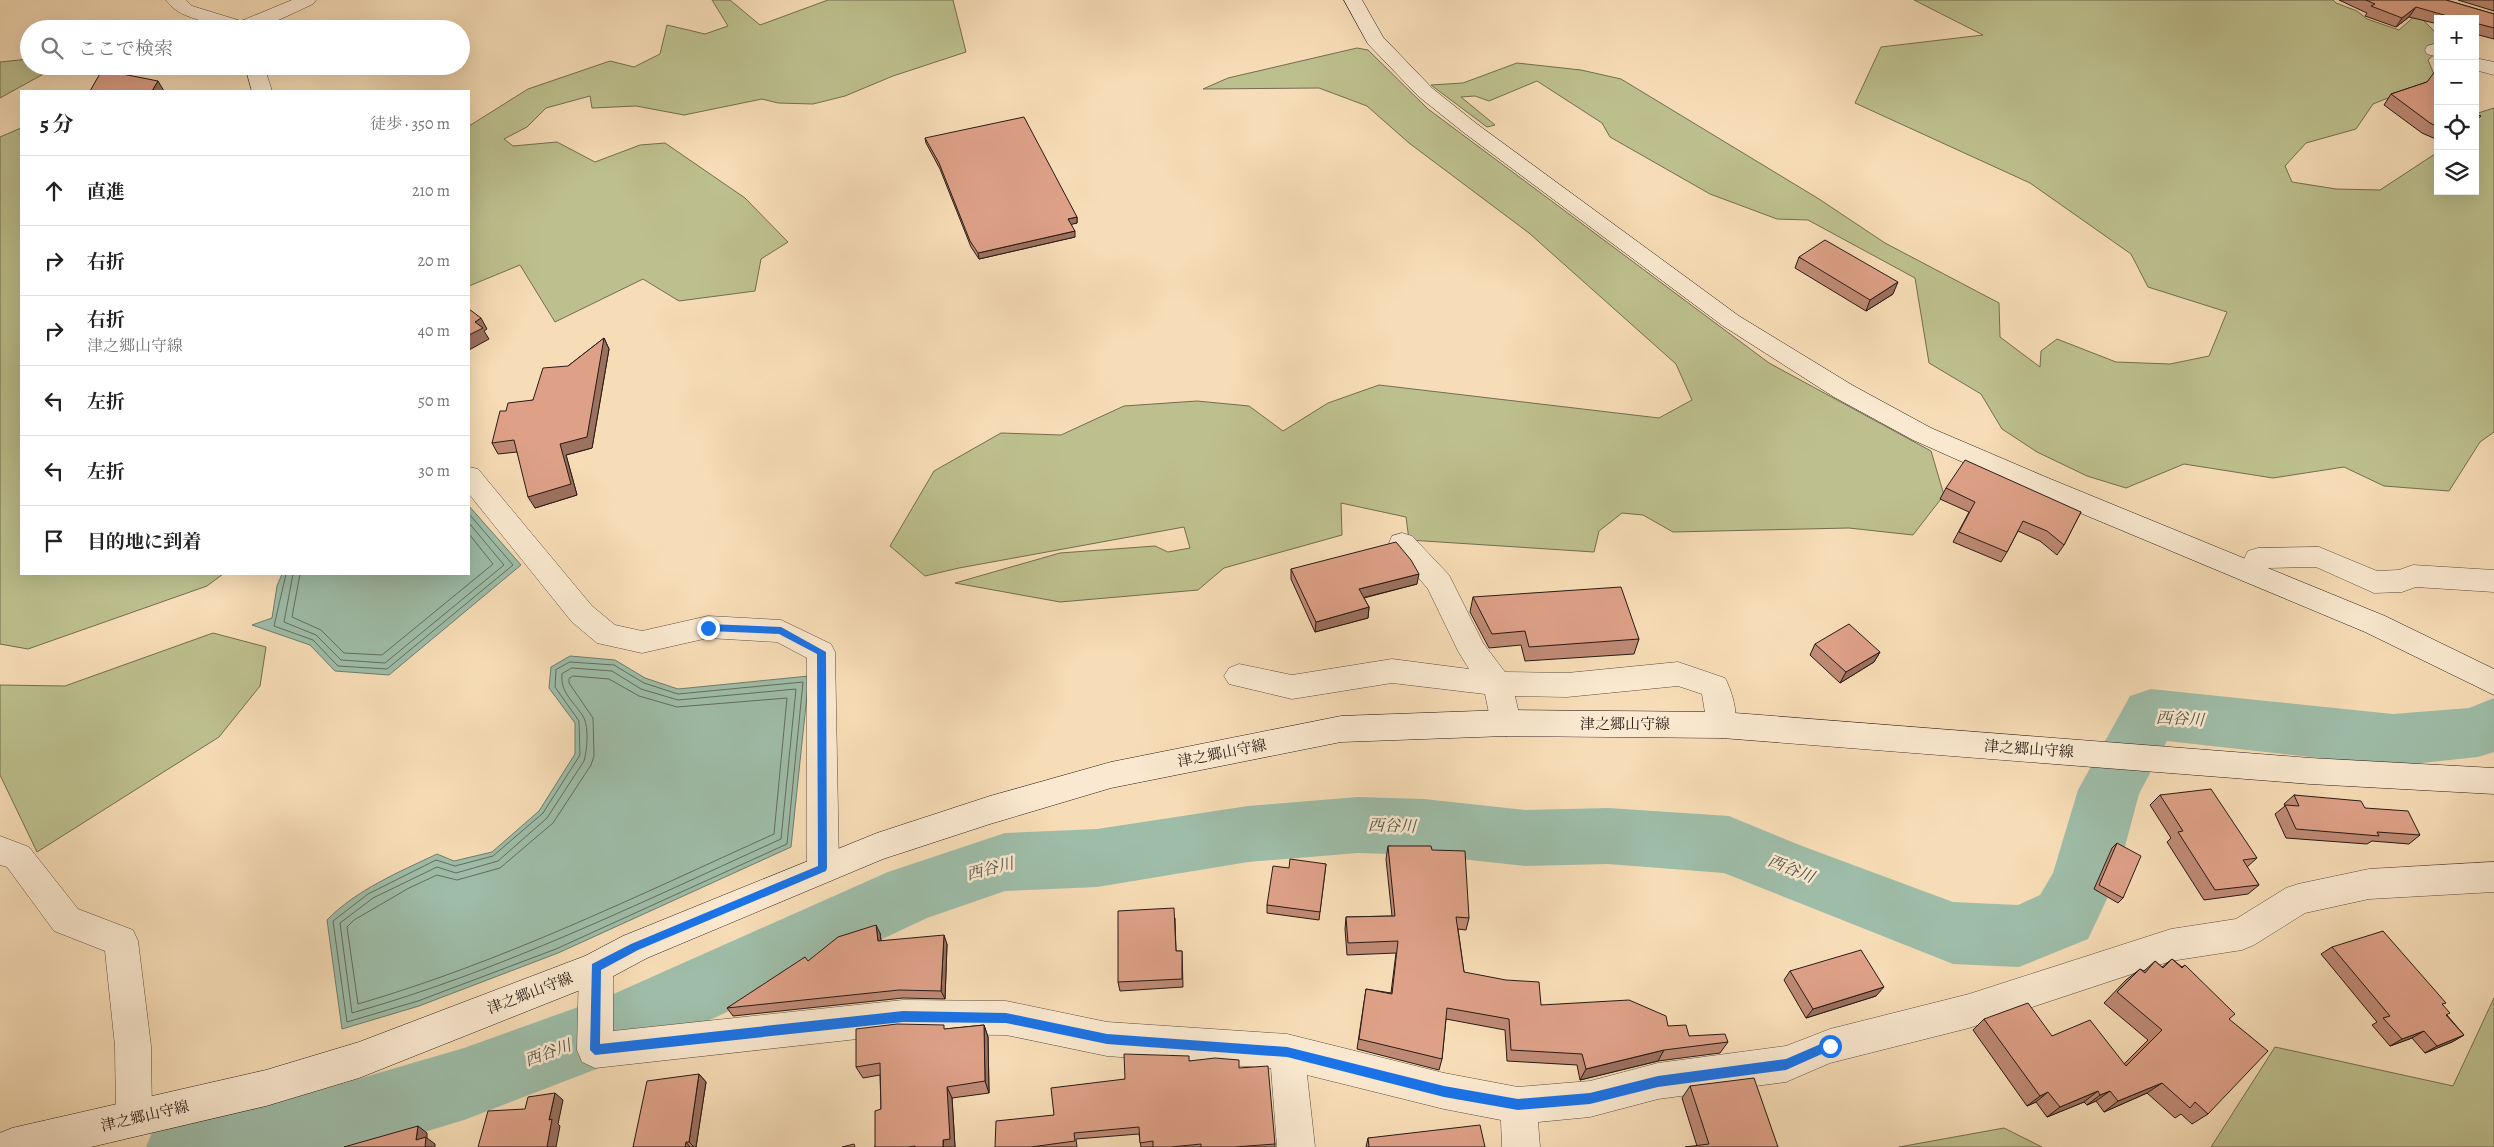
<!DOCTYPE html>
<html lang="ja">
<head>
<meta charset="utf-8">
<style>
	:root { --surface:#fff; --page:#f6f6f6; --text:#222; --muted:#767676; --line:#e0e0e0 }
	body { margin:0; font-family:Alegreya,"Noto Serif JP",serif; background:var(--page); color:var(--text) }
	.controls { position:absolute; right:15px; top:15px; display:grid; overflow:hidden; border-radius:0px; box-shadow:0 5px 20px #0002 }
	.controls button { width:45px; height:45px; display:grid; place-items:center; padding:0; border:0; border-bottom:1px solid var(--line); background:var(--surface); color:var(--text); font:25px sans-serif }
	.stop { position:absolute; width:15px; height:15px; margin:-11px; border:4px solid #1a73e8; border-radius:50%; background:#fff }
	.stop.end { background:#1a73e8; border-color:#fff; box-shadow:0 1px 5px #0008 }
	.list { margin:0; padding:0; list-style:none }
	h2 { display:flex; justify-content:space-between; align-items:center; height:65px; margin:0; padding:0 20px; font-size:21px }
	h2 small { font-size:16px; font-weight:400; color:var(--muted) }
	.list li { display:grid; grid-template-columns:32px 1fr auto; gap:15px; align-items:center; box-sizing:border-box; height:70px; padding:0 20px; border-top:1px solid var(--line) }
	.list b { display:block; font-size:19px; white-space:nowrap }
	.list p { margin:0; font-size:16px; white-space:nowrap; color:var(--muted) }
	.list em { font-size:16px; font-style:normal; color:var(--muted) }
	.icon { flex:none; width:28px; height:28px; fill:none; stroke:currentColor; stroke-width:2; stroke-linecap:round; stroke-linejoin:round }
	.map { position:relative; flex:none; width:2494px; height:1147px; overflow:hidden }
	.search { position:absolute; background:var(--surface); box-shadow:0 5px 20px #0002; left:20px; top:20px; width:450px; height:55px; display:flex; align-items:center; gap:12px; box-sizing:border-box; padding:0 18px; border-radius:28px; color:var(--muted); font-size:19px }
	.panel { position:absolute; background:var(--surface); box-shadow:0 5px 20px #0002; left:20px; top:90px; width:450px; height:485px; border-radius:0px }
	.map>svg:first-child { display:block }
	.green { fill:#bdc08e; stroke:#726d51 }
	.water { fill:#9ebda9; stroke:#6f7c6d }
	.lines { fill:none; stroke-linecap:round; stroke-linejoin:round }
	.shore { stroke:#636c5e; stroke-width:1 }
	.river { fill:#9ebda9; fill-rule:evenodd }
	.street-casing { stroke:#5c4b3d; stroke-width:1 }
	.secondary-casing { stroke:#281a14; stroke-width:1 }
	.street { fill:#fae9d0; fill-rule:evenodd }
	.secondary { fill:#fae9d0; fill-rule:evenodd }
	.wall { fill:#bf8a75; stroke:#281a14 }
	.shaded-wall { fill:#9b715f; stroke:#281a14 }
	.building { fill:#dea188; stroke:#281a14 }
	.route { fill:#1a73e8 }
	.labels { text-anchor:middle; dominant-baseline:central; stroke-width:5; stroke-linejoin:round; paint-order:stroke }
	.street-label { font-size:15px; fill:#281a14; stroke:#fae9d0 }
	.water-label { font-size:16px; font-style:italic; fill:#515348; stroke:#fae9d0 }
</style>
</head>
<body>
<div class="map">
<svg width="2494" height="1147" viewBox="0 0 2494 1147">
	<rect width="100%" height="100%" fill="#f7ddb7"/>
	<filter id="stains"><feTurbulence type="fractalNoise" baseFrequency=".004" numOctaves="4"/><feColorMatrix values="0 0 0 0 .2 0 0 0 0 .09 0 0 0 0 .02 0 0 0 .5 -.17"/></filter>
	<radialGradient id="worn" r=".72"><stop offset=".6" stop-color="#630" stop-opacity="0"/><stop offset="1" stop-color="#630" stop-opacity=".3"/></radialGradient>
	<!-- green -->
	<g class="green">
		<polygon points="712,0 730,0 760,25 828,0 953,0 966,52 893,76 845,96 813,104 778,103 762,99 684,115 636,106 592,108 590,96 546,108 527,127 504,139 513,146 557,142 595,162 640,145 665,143 745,198 788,242 761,259 755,291 679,301 643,279 555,322 520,265 469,286 469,126 528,89 610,61 634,67 660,54 667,25 705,34 728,26"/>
		<polygon points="1914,0 2333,0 2336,3 2357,11 2367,19 2399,30 2417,14 2438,35 2438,51 2428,60 2436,79 2373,104 2356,129 2306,143 2285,166 2292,182 2336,189 2380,190 2438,152 2438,191 2475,191 2475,114 2494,108 2494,432 2480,442 2449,491 2384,486 2344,467 2273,478 2184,464 2126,488 2087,476 2037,452 2002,429 1981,394 1929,363 1915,278 1808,220 1777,219 1710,194 1610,137 1602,123 1537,81 1489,101 1475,96 1461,97 1495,125 1487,127 1431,85 1463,83 1517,63 1581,70 1621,79 1819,199 1885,243 1999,303 2000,337 2040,367 2041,351 2057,339 2116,362 2170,364 2209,356 2227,312 2148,287 2131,254 2030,183 1855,103 1881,47 1983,35"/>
		<polygon points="1357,48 1368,50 1428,109 1769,363 1931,451 1944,495 1913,535 1849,528 1673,532 1643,515 1622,513 1599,531 1594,552 1409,540 1406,517 1341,503 1342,535 1224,568 1198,590 1060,602 955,583 1060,553 1155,546 1168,552 1190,548 1184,527 959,568 925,576 890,546 934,471 1001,433 1061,435 1124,406 1197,401 1249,406 1283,431 1328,403 1379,385 1659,418 1692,400 1676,364 1529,233 1409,143 1367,106 1319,88 1203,89 1228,78"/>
		<polygon points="29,59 29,66 58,66 0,98 0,62"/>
		<polygon points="21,128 21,574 223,574 207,586 28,649 0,644 0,137"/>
		<polygon points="213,633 266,647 260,686 219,737 37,852 0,775 0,685 65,686"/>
		<polygon points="2494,998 2494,1147 2211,1147 2275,1047 2453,1086"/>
		<polygon points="2004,1128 2042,1147 1899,1147"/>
	</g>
	<!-- water -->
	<g class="water">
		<polygon points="469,506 521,565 389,675 335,671 310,645 252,625 272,618 277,586 282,574 469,574"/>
		<path d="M570 656 615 660 645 678 678 689 809 676 791 847 558 953 419 1006 342 1029 327 920C356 890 399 872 437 854L454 861 492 852 539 811 575 754V723L549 688 551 667Z"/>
	</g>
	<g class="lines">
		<!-- shore -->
		<g class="shore">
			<polyline points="286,574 274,626 313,640 338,666 387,669 513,565 469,514"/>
			<polyline points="293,574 284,622 316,635 341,660 385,663 504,565 469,523"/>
			<polyline points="300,574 292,617 321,630 344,653 382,655 493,564 469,534"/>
			<polygon points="570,662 614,665 644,683 678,694 803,682 787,844 556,949 418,1001 347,1022 333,921 368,894 436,860 455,866 493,856 543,813 580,755 579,721 555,687 556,670"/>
			<path d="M572 668 612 671 641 689 678 700 796 689 781 839C640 903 501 971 352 1013L340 923 373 898 437 867 456 873 498 861 547 818 584 761C587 751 589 728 584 718 575 702 560 694 562 674Z"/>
			<path d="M573 676 609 679 639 696 677 707 787 698 774 834C637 896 502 962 358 1004L347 927 354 920 409 888 437 875 457 880 500 868 553 823 591 765 594 756 593 718 569 683V679Z"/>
		</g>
		<!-- river -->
		<polygon class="river" points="2151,689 2393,714 2469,708 2494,698 2494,752 2478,757 2393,766 2167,741 2139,794 2116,880 2088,939 2019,967 1953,964 1724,873 1608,864 1525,866 1424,855 1358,853 1248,862 1097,887 1005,891 927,918 646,1050 464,1120 375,1147 146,1147 157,1121 193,1105 310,1093 464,1048 609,996 888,872 1005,833 1097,829 1248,806 1358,797 1424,799 1525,810 1608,808 1729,816 1802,846 1953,902 2018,905 2040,895 2053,873 2078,790 2130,696"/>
		<!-- street casing -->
		<g class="street-casing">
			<g id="street">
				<path d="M166 0H186L192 6 241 21 292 0H316L313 4C267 25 253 37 202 21 187 16 175 13 166 0Z"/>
				<polygon points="2434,44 2438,45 2438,57 2427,54 2425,50 2427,46"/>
				<polygon points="2475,58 2494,62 2494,75 2475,70"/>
				<polygon points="245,66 264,66 272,91 252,91"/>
				<polygon points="469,467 478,469 592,606 615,625 642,631 708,616 781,620 831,644 835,652 839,868 834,878 823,883 812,878 807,868 807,658 777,642 708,638 642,653 597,643 572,622 469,494"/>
				<path d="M1402 533 1412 536 1449 575 1483 643 1505 672 1567 673 1678 662 1725 678C1733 693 1740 719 1733 734L1722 738 1711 734 1707 725 1702 694 1678 686 1567 697 1515 696 1521 723 1517 732 1506 736 1495 732 1491 723 1485 694 1392 683 1292 699 1229 684 1224 676 1229 668 1239 664 1292 675 1392 659 1469 669 1458 651 1428 589 1389 543 1392 536Z"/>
				<polygon points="2319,547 2377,571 2399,570 2413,565 2494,570 2494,592 2416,587 2402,592 2374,593 2316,567 2267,568 2261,580 2251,584 2241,580 2237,573 2248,551 2258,548"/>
				<polygon points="0,836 29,847 78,909 133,930 138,941 151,1046 152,1118 147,1131 134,1136 121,1131 116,1118 115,1046 105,951 54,931 7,867 0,865"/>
				<polygon points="2494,862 2494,892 2369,899 2305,913 2254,945 2242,950 2171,961 1969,1028 1830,1063 1786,1082 1658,1099 1590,1117 1538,1122 1540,1147 1502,1147 1501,1120 1444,1109 1307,1075 1315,1147 1277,1147 1271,1068 1107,1056 1006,1035 903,1034 595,1068 582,1062 577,1050 579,968 584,957 596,952 608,957 613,968 613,1031 903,1000 1006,1001 1107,1022 1287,1034 1444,1073 1518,1087 1590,1081 1658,1063 1786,1046 1830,1029 1969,994 2171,929 2236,919 2286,888 2298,884 2369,869"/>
			</g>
		</g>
		<!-- secondary casing -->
		<g class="secondary-casing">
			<g id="secondary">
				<polygon points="1344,0 1362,0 1383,37 1432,88 1477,124 1739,316 1852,385 1931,428 2048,478 2385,616 2494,669 2494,695 2365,632 2030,492 1913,440 1834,397 1723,326 1463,132 1418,96 1368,44"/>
				<polygon points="1506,710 1722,712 2310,758 2494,768 2494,794 2310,784 1722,738 1506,736 1341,742 1111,788 990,824 883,859 647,958 608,979 359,1078 266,1106 91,1147 0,1147 0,1133 12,1128 266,1070 359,1042 585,956 623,936 877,833 990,796 1111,762 1341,716"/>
			</g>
		</g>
		<!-- street -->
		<use href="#street" class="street"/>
		<!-- secondary -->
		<use href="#secondary" class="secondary"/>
	</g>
	<!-- wall -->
	<g class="wall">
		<polygon points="2339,0 2446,0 2494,14 2494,39 2475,34 2475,19 2438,19 2438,24 2409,17 2396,27 2365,16 2367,13"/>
		<polygon points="2458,0 2494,0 2494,11"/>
		<polygon points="2438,71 2438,140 2422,133 2384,105 2391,94 2427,82"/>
		<polygon points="925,138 1077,217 1077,223 1071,224 1075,237 979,259 971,247 940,169 926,143"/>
		<polygon points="1799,257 1893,294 1866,311 1795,268"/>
		<polygon points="604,338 609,349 592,448 566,455 577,495 535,508 517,452 498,454 492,443 506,411 533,400 568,366"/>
		<polygon points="1946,488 2081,512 2064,545 2057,555 2040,541 2018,531 2007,552 2001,562 1953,542 1969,512 1940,499"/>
		<polygon points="1291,569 1417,584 1364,598 1369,607 1368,618 1315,632 1291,579"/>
		<polygon points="1473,597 1639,639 1634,654 1525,661 1521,645 1489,648 1470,612"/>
		<polygon points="1815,644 1880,652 1874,662 1840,683 1810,655"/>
		<polygon points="2160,795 2257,858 2247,867 2259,885 2248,894 2204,900 2167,842 2171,838 2150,805"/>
		<polygon points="2294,795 2365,808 2420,835 2409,844 2372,841 2367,844 2286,838 2275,814 2285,806 2284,804"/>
		<polygon points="2117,843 2123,898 2118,903 2094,889 2112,848"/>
		<polygon points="1388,846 1432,850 1469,918 1466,930 1458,929 1464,972 1541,1005 1668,1026 1689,1036 1728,1042 1720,1053 1658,1061 1580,1080 1577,1065 1507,1061 1505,1030 1446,1019 1442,1059 1439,1070 1357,1049 1366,989 1391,993 1396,953 1347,955 1345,929 1346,917 1392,916 1386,859"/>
		<polygon points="1326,864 1319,920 1267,913 1267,905 1289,868"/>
		<polygon points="1175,918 1176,951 1182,951 1183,987 1120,991 1118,982"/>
		<polygon points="880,933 881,941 947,944 945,999 903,998 733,1016 727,1008 808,961"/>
		<polygon points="2332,947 2443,1005 2447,1015 2464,1035 2452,1042 2425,1053 2412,1038 2390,1046 2372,1025 2377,1022 2321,954"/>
		<polygon points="2172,959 2182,967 2185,965 2229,1019 2208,1114 2192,1124 2181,1114 2175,1118 2147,1093 2104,1112 2096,1101 2087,1105 2084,1102 2047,1117 2036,1102 2027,1106 1973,1030 1984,1019 2052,1036 2124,1064 2148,1040 2104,1003 2126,980 2140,969 2144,971 2155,961 2162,967"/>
		<polygon points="1790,971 1876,996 1806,1018 1784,980"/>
		<polygon points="984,1025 988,1037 989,1093 952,1098 955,1147 875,1147 881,1109 880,1075 863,1078 856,1067 946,1029"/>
		<polygon points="1189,1061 1239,1068 1275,1144 1275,1147 1141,1147 1139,1134 1076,1139 1077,1147 995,1147 1054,1115 1125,1079"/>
		<polygon points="699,1074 706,1082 696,1147 633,1147"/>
		<polygon points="1690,1086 1778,1147 1697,1146 1682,1098"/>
		<polygon points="1368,1138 1485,1147 1366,1147"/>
	</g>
	<!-- shaded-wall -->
	<g class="shaded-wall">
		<polygon points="2416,7 2409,17 2396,27 2402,18"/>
		<polygon points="158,81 164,91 152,91"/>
		<polygon points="1077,217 1077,223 1069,225 1068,219"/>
		<polygon points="1075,231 1075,237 979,259 978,253"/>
		<polygon points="1898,282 1893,294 1866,311 1870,300"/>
		<polygon points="481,318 487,329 484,331 489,339 469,350 469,335 475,322"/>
		<polygon points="604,338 609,349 592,448 566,455 577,495 535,508 528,497 560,444"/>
		<polygon points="1419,574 1417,584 1358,599 1359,589"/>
		<polygon points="1369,607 1368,618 1315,632 1316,622"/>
		<polygon points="1880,652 1874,662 1840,683 1846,672"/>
		<polygon points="876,925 880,933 882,949 878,941"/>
		<polygon points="944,935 947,944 945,999 941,991"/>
		<polygon points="1884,987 1876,996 1806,1018 1813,1009"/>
		<polygon points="984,1025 988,1037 989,1093 985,1081"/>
		<polygon points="2424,1031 2412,1038 2390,1046 2402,1039"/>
		<polygon points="2464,1035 2452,1042 2425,1053 2437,1046"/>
		<polygon points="1664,1050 1658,1061 1580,1080 1586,1069"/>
		<polygon points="699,1074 706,1082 696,1147 694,1147 689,1142"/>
		<polygon points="2162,1083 2147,1093 2104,1112 2118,1101"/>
		<polygon points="947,1087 952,1098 955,1147 943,1147"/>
		<polygon points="2098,1091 2084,1102 2047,1117 2060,1107"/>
		<polygon points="2110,1091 2096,1101 2087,1105 2100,1095"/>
		<polygon points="2048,1092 2036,1102 2027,1106 2040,1096"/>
		<polygon points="555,1093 563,1100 558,1124 560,1126 556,1147 547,1147 549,1120"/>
		<polygon points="418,1126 427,1133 427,1138 435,1144 435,1147 425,1147 416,1140"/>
		<polygon points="686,1142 690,1147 685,1147"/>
	</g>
	<!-- building -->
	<g class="building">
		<polygon points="2366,0 2446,0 2494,14 2494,28 2475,23 2475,19 2458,19 2416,7 2402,18 2371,6 2375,4"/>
		<polygon points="102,70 158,81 152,91 90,91"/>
		<polygon points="2436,70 2438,71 2438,127 2430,123 2391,94 2427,82"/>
		<polygon points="2475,114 2481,116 2475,121"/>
		<polygon points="1024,117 1077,217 1068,219 1075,231 978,253 970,241 939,163 925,138"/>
		<polygon points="1825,240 1898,282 1870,300 1799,257"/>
		<polygon points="469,309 481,318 475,322 483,328 469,335"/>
		<polygon points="604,338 587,437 560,444 571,484 528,497 514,440 492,443 500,411 506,411 508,403 533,400 543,368 568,366"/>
		<polygon points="1965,460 2081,512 2064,545 2047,531 2023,521 2007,552 1959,532 1975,502 1946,488"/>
		<polygon points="1396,542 1411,560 1419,574 1359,589 1369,607 1316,622 1291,569"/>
		<polygon points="1621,587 1639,639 1529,647 1525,631 1492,634 1473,597"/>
		<polygon points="1849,624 1880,652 1846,672 1815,644"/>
		<polygon points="2211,789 2257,858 2243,860 2259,885 2215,890 2178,832 2183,831 2160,795"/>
		<polygon points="2294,795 2361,801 2365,808 2408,811 2420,835 2377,832 2379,836 2296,829 2285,805 2299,806"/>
		<polygon points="2117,843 2141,856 2123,898 2099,885"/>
		<polygon points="1388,846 1431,846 1432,850 1465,851 1469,918 1456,917 1464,972 1506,980 1539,982 1541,1005 1629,1000 1666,1016 1668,1026 1686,1025 1689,1036 1725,1034 1728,1042 1664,1050 1586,1069 1582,1054 1511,1050 1509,1019 1447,1008 1442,1059 1359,1039 1366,989 1392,994 1398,941 1348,943 1346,917 1395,916"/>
		<polygon points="1290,859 1326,864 1320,912 1267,905 1273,866 1289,868"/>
		<polygon points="1174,908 1176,951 1182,951 1182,979 1118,982 1118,911"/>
		<polygon points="876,925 878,941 944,935 941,991 899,990 727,1008 805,957 808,961 838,937"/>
		<polygon points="2383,931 2446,1003 2442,1004 2450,1013 2446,1015 2464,1035 2437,1046 2424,1031 2402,1039 2383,1018 2390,1016 2332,947"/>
		<polygon points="1861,950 1884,987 1813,1009 1790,971"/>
		<polygon points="2172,959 2182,968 2185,965 2235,1014 2229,1019 2268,1051 2208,1114 2195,1102 2190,1108 2162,1083 2118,1101 2110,1091 2100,1095 2098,1091 2060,1107 2048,1092 2040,1096 1984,1019 2028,1003 2052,1036 2090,1020 2126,1066 2162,1030 2117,992 2140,969 2145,973 2155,961 2163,968"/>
		<polygon points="897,1024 944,1025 944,1029 984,1025 985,1081 947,1087 950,1139 943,1140 943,1147 915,1147 915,1146 908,1147 875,1147 875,1111 881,1109 880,1063 856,1067 856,1029"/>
		<polygon points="1124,1054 1189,1056 1189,1061 1215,1058 1239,1060 1239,1068 1268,1066 1275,1144 1234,1147 1201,1147 1201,1144 1171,1147 1153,1147 1153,1141 1140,1143 1139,1127 1074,1133 1075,1141 1031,1147 995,1147 996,1121 1054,1115 1051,1088 1125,1079"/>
		<polygon points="699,1074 689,1142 686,1142 685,1147 633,1147 647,1081"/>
		<polygon points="1754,1078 1778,1147 1685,1147 1709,1144 1690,1086"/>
		<polygon points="555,1093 549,1120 552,1119 547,1147 478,1147 488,1111 525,1109 528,1097"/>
		<polygon points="1480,1125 1485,1147 1369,1147 1368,1138"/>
		<polygon points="418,1126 416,1140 426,1137 425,1147 344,1147"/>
		<polygon points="854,1144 855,1147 842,1147"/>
	</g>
	<!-- route -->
	<polygon class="route" points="708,624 781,627 826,652 827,868 826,871 638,950 601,970 600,1044 903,1011 1006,1013 1107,1034 1287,1047 1444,1086 1518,1099 1590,1093 1658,1076 1786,1059 1830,1040 1835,1046 1833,1049 1786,1070 1658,1087 1590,1104 1518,1110 1444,1097 1287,1057 1107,1044 1006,1023 903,1022 595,1055 590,1050 592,964 631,944 818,866 817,654 779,634 708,631 704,628"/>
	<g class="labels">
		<!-- street labels -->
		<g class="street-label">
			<text x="1625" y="724">津之郷山守線</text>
			<text transform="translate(2029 749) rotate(4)">津之郷山守線</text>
			<text transform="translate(1222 753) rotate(-11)">津之郷山守線</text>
			<text transform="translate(530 993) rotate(-21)">津之郷山守線</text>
			<text transform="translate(145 1116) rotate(-13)">津之郷山守線</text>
		</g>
		<!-- water labels -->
		<g class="water-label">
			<text transform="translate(2180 719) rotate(3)">西谷川</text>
			<text transform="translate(1392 826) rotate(2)">西谷川</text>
			<text transform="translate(990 869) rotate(-14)">西谷川</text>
			<text transform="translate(1791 869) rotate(22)">西谷川</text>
			<text transform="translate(548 1053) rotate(-20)">西谷川</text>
		</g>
	</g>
	<rect width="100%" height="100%" filter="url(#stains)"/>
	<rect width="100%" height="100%" fill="url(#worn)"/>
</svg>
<div class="controls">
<button>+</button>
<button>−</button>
<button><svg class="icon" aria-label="locate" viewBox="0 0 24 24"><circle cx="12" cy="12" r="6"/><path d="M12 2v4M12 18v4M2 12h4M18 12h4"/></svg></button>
<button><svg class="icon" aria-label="layers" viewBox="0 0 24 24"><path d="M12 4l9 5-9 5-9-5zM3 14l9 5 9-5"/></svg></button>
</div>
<div class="stop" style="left:1830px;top:1046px"></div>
<div class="stop end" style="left:708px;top:628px"></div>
<div class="search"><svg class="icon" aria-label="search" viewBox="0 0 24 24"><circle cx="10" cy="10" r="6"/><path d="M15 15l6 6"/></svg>ここで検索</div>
<section class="panel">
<h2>5 分<small>徒歩 · 350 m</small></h2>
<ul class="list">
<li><svg class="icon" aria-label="ahead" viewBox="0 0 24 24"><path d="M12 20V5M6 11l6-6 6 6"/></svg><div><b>直進</b></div><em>210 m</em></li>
<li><svg class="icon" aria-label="right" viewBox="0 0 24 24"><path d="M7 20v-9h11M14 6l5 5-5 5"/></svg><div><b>右折</b></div><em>20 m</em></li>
<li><svg class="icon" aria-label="right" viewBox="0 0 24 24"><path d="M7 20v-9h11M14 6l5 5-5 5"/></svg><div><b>右折</b><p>津之郷山守線</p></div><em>40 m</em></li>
<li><svg class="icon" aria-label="left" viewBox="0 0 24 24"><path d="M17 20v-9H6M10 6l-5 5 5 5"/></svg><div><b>左折</b></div><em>50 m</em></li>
<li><svg class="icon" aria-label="left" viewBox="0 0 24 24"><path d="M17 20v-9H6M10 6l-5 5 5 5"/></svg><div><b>左折</b></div><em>30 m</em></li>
<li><svg class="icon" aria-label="arrive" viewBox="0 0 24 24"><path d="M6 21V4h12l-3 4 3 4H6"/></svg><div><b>目的地に到着</b></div></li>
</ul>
</section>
</div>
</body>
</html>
